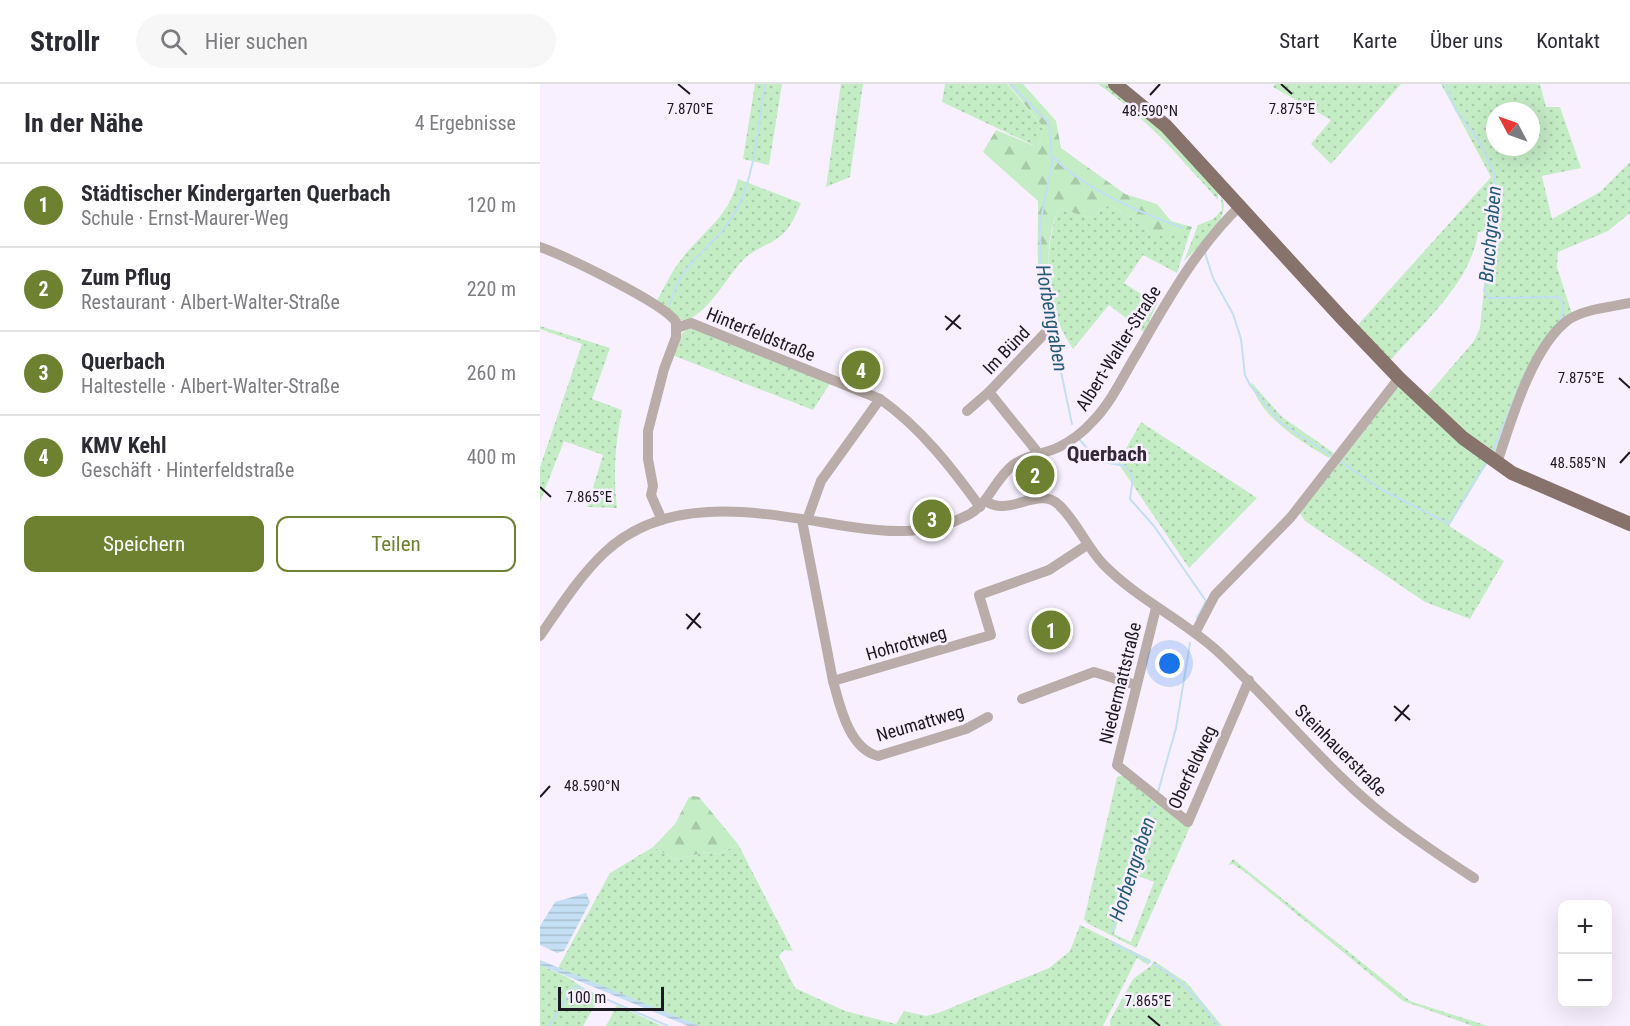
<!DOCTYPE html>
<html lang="de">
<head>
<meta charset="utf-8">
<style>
	:root { --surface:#fff; --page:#f7f7f7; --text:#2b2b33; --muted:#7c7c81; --line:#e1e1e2; --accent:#6e8130 }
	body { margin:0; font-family:"Roboto Condensed",sans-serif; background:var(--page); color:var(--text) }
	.controls { position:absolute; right:18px; bottom:18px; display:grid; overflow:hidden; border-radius:12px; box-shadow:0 6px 24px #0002 }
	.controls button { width:54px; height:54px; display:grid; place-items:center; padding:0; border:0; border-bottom:2px solid var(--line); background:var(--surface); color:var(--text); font:30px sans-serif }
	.compass { position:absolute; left:946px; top:18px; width:54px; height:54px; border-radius:50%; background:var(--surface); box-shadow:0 6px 24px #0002; rotate:311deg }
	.scale { position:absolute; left:18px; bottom:15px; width:106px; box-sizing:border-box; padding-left:6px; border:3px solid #1c1820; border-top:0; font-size:16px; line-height:21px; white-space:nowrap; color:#1c1820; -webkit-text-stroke:4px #f8f0ff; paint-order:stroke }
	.you { position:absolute; left:630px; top:580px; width:21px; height:21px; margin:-15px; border:4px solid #fff; border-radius:50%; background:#1a73e8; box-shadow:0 0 0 9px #1a73e833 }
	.badge { display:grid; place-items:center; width:39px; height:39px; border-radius:50%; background:var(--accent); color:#fff; font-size:20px; font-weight:700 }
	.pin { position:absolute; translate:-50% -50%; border:3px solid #fff; box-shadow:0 2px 6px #0006 }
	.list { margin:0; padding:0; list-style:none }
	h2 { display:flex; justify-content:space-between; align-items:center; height:78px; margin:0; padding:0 24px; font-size:26px }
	h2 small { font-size:20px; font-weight:400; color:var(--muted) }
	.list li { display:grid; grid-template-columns:39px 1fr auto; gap:18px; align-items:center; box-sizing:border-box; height:84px; padding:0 24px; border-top:2px solid var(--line) }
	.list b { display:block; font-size:22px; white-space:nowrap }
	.list p { margin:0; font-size:20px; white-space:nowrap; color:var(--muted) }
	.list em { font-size:20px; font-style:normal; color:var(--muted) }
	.actions { display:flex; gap:12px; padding:18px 24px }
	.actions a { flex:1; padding:14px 0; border:2px solid var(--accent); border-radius:12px; text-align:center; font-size:21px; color:var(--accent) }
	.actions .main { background:var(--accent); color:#fff }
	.icon { flex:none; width:33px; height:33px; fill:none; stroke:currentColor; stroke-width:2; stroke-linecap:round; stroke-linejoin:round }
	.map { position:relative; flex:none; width:1090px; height:942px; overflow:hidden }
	header { display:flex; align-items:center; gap:36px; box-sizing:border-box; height:84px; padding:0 30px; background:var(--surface); border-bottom:2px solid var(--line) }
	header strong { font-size:28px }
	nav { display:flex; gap:33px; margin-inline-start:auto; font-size:21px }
	.search { width:420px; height:54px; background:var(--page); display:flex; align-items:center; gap:15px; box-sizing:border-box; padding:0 21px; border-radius:33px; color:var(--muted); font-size:22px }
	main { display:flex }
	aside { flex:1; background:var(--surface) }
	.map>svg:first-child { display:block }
	.grass { fill:url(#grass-dots); fill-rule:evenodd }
	.forest { fill:url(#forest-firs) }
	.water { fill:url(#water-rules) }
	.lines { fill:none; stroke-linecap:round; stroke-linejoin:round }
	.stream { stroke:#c4dff3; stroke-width:2 }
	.minor { stroke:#baada9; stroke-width:10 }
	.major { stroke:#88726c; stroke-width:14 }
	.ticks { fill:none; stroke:#1c1820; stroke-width:2 }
	.labels { text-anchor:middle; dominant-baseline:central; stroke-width:5; stroke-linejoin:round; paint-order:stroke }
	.street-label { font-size:18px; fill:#1c1820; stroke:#f8f0ff }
	.water-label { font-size:20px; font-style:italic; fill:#25597b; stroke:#f8f0ff }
	.quarter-label { font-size:21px; font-weight:bold; fill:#32283a; stroke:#f8f0ff }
	.ticks-label { font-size:15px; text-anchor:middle; fill:#1c1820; stroke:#f8f0ff; stroke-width:5; stroke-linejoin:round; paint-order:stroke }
</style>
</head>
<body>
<header>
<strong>Strollr</strong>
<div class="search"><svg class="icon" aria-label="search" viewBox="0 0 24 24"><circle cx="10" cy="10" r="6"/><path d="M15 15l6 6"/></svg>Hier suchen</div>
<nav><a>Start</a><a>Karte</a><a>Über uns</a><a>Kontakt</a></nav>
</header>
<main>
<aside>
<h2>In der Nähe<small>4 Ergebnisse</small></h2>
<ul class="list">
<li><span class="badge">1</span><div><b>Städtischer Kindergarten Querbach</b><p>Schule · Ernst-Maurer-Weg</p></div><em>120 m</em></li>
<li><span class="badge">2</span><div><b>Zum Pflug</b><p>Restaurant · Albert-Walter-Straße</p></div><em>220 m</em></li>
<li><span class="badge">3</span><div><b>Querbach</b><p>Haltestelle · Albert-Walter-Straße</p></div><em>260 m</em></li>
<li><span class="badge">4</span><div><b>KMV Kehl</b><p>Geschäft · Hinterfeldstraße</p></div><em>400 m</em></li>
</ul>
<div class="actions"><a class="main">Speichern</a><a>Teilen</a></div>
</aside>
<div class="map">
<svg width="1090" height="942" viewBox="0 0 1090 942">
	<defs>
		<pattern id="grass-dots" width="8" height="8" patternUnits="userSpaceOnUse" patternTransform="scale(1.5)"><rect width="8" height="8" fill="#c4edc5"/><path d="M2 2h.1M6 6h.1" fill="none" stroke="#a8caa9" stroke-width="1.8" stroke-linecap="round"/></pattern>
		<pattern id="forest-firs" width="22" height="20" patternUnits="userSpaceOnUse" patternTransform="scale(1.5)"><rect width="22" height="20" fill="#c4edc5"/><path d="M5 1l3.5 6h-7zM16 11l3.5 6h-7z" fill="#a8caa9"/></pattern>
		<pattern id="water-rules" width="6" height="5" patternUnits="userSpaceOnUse" patternTransform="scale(1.5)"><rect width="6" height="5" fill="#c4dff3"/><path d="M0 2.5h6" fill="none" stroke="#a8bfd0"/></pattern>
	</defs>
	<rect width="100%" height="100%" fill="#f8f0ff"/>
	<!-- grass -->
	<g class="grass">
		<polygon points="215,0 242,0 229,81 203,75"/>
		<polygon points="301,0 323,0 310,93 286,103"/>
		<polygon points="405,0 467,0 504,44 497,63 402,18"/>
		<path d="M558 0H570L600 24 678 107V116C640 73 605 33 558 0Z"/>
		<polygon points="735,0 861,0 791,80 771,60 791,36 733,3"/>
		<path d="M901 0H1000L1006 23H1020L1041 84 1002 92 1012 135 1060 108 1090 78V129L1068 147 1018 168 1017 183 1032 230 1009 256 955 369H949L885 314 934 257 940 244 950 146 938 148C932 198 881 241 849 278L816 243 951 93ZM955 27H991V63H955Z"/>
		<path d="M198 95 261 119C256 130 251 143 242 151 230 161 213 165 202 177 184 197 170 227 144 238L117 217C126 199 135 181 149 166 171 141 190 129 198 95Z"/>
		<path d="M681 111C694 134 659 161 644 177L658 141 673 135 682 126Z"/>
		<path d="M569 121 592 134 611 151H649L637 189 603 171 584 199 617 220 604 248 569 221 533 265C505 225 503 173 517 127L522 125 550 134Z"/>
		<path d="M0 242 70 264 52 315 82 326C75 360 73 390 77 424L47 423 63 371 24 357 0 418V383L42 260 0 245Z"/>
		<path d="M154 244 291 298 273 326 132 271C137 258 139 246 154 244Z"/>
		<path d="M711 298 742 333 794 369 789 374C760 357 719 333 711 298Z"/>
		<polygon points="857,302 861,302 948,378 909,442 964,477 930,535 885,518 765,437 759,428"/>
		<polygon points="601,338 717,414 649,484 578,379"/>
		<path d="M583 691 650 743 596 864 547 839 544 835 577 693ZM593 790 614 798 591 858 574 850Z"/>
		<polygon points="198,760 253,867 244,866 239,872 255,904 305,927 356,940 364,927 386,932 398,929 509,884 530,867 540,841 611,876 608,881 597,874 563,942 159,942 18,884 70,789 113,763 136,776 165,768 179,770"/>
		<polygon points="693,775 870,917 948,942 933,942 863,917 706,789 693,780 688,781"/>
		<polygon points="614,877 647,899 682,942 570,942 570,936 593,895 612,881"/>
		<polygon points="0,881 27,893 59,914 43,942 0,942"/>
		<polygon points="77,921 122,942 66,942"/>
	</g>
	<!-- forest -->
	<g class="forest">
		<path d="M468 0H483L516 37 521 64 585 110 617 120 631 137 652 143 649 151H611L592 134 569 121 550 134 522 125 517 127C502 171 510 200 518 244 491 213 499 157 498 117L443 68 456 46 497 63 504 44Z"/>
		<polygon points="153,712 159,713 198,760 179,770 165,768 136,776 113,763 135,740 149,713"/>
	</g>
	<!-- water -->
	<g class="water">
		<polygon points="46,809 50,818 24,867 17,869 0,861 0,842 15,818"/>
		<polygon points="0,876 159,942 148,942 0,881"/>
	</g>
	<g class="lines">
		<!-- stream -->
		<g class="stream">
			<polyline points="470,0 509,39 512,79 500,140 501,193 532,340"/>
			<path d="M905 0 916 26 941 60 955 92 952 160 944 207 949 214 1019 213C1025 219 1023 230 1020 237"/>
			<path d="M513 73C544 105 601 129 643 144"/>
			<polyline points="665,169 673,194 693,230 701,255 705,291 710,301 741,339 792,372"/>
			<path d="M130 221C141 173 179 162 197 125 216 88 218 40 225 0"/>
			<polyline points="540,356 558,377 585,382 593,393 590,415 614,442 666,517 657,534"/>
			<polyline points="952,369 985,289"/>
			<polyline points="801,378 844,407 909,440 947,377"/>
			<polyline points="618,708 636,644 650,559"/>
			<polyline points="572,848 613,722"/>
			<polyline points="572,858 610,878"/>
			<path d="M613 880C641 894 661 917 678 942"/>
			<polyline points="9,942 32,905 36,902 128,942"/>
		</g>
		<!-- minor -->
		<g class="minor">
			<path d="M0 163C25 172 124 219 136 238V253L124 285 108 347V375L113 402 111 411 122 436"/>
			<path d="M137 244 151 239 340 315C380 343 412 384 440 423"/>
			<polyline points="427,327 449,308"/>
			<polyline points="499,370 449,308 507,247"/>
			<path d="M957 379C971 337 992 263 1028 236 1044 225 1071 223 1090 219"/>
			<path d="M446 417C468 434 499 401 519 421 537 438 546 462 563 480 596 514 640 534 675 565 730 615 777 675 834 723 865 749 900 772 934 794"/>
			<polyline points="262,436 293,597 451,551 439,511 509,486 547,461"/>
			<polyline points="267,436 281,397 340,315"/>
			<polyline points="616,524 577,681 648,738 709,596"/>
			<polyline points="655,549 675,511 751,433 859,294"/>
			<path d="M0 552C20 523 39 493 64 469 131 405 231 431 312 443 351 449 391 451 428 431 449 420 454 396 473 381 486 371 505 370 519 363 531 357 543 348 552 338 572 318 584 290 599 266 628 215 658 162 701 121"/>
			<path d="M293 597C300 622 309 665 338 672L426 645 448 633"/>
			<polyline points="482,615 554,588 596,601"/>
		</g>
		<!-- major -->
		<polyline class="major" points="575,0 626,42 799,231 859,294 923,354 972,389 1090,440"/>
	</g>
	<!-- ticks -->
	<path class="ticks" d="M138 0 150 10M741 0 752 10M610 11 620 0M405 232 421 245M406 246 420 231M1079 294 1090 304M1080 379 1090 368M0 403 11 413M146 530 161 544M147 545 160 529M854 622 870 636M855 637 869 621M0 713 10 702M608 932 620 942"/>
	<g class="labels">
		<!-- street labels -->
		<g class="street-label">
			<text transform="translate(221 250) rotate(22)">Hinterfeldstraße</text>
			<text transform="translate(578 264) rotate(-58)">Albert-Walter-Straße</text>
			<text transform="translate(466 266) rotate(-46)">Im Bünd</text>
			<text transform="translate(366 559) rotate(-16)">Hohrottweg</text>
			<text transform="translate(580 599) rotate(-76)">Niedermattstraße</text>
			<text transform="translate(380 639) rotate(-16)">Neumattweg</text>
			<text transform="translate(801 666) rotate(45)">Steinhauerstraße</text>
			<text transform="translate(652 683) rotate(-65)">Oberfeldweg</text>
		</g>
		<!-- water labels -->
		<g class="water-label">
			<text transform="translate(950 150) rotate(-85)">Bruchgraben</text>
			<text transform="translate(512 234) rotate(80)">Horbengraben</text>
			<text transform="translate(592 785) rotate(-72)">Horbengraben</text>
		</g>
		<!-- quarter labels -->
		<g class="quarter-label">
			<text x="567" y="370">Querbach</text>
		</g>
	</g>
	<g class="ticks-label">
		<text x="752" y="30">7.875°E</text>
		<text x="150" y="30">7.870°E</text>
		<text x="610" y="32">48.590°N</text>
		<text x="1041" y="299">7.875°E</text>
		<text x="1038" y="384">48.585°N</text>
		<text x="49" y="418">7.865°E</text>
		<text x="52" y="707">48.590°N</text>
		<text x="608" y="922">7.865°E</text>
	</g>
</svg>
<div class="controls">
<button>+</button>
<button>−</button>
</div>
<svg class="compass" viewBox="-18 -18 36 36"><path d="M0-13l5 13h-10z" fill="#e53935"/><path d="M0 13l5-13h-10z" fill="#7c7c81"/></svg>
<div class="scale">100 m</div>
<div class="you"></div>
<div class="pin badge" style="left:511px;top:546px">1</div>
<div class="pin badge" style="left:495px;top:391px">2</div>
<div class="pin badge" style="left:392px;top:435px">3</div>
<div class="pin badge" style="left:321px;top:286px">4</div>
</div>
</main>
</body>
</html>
